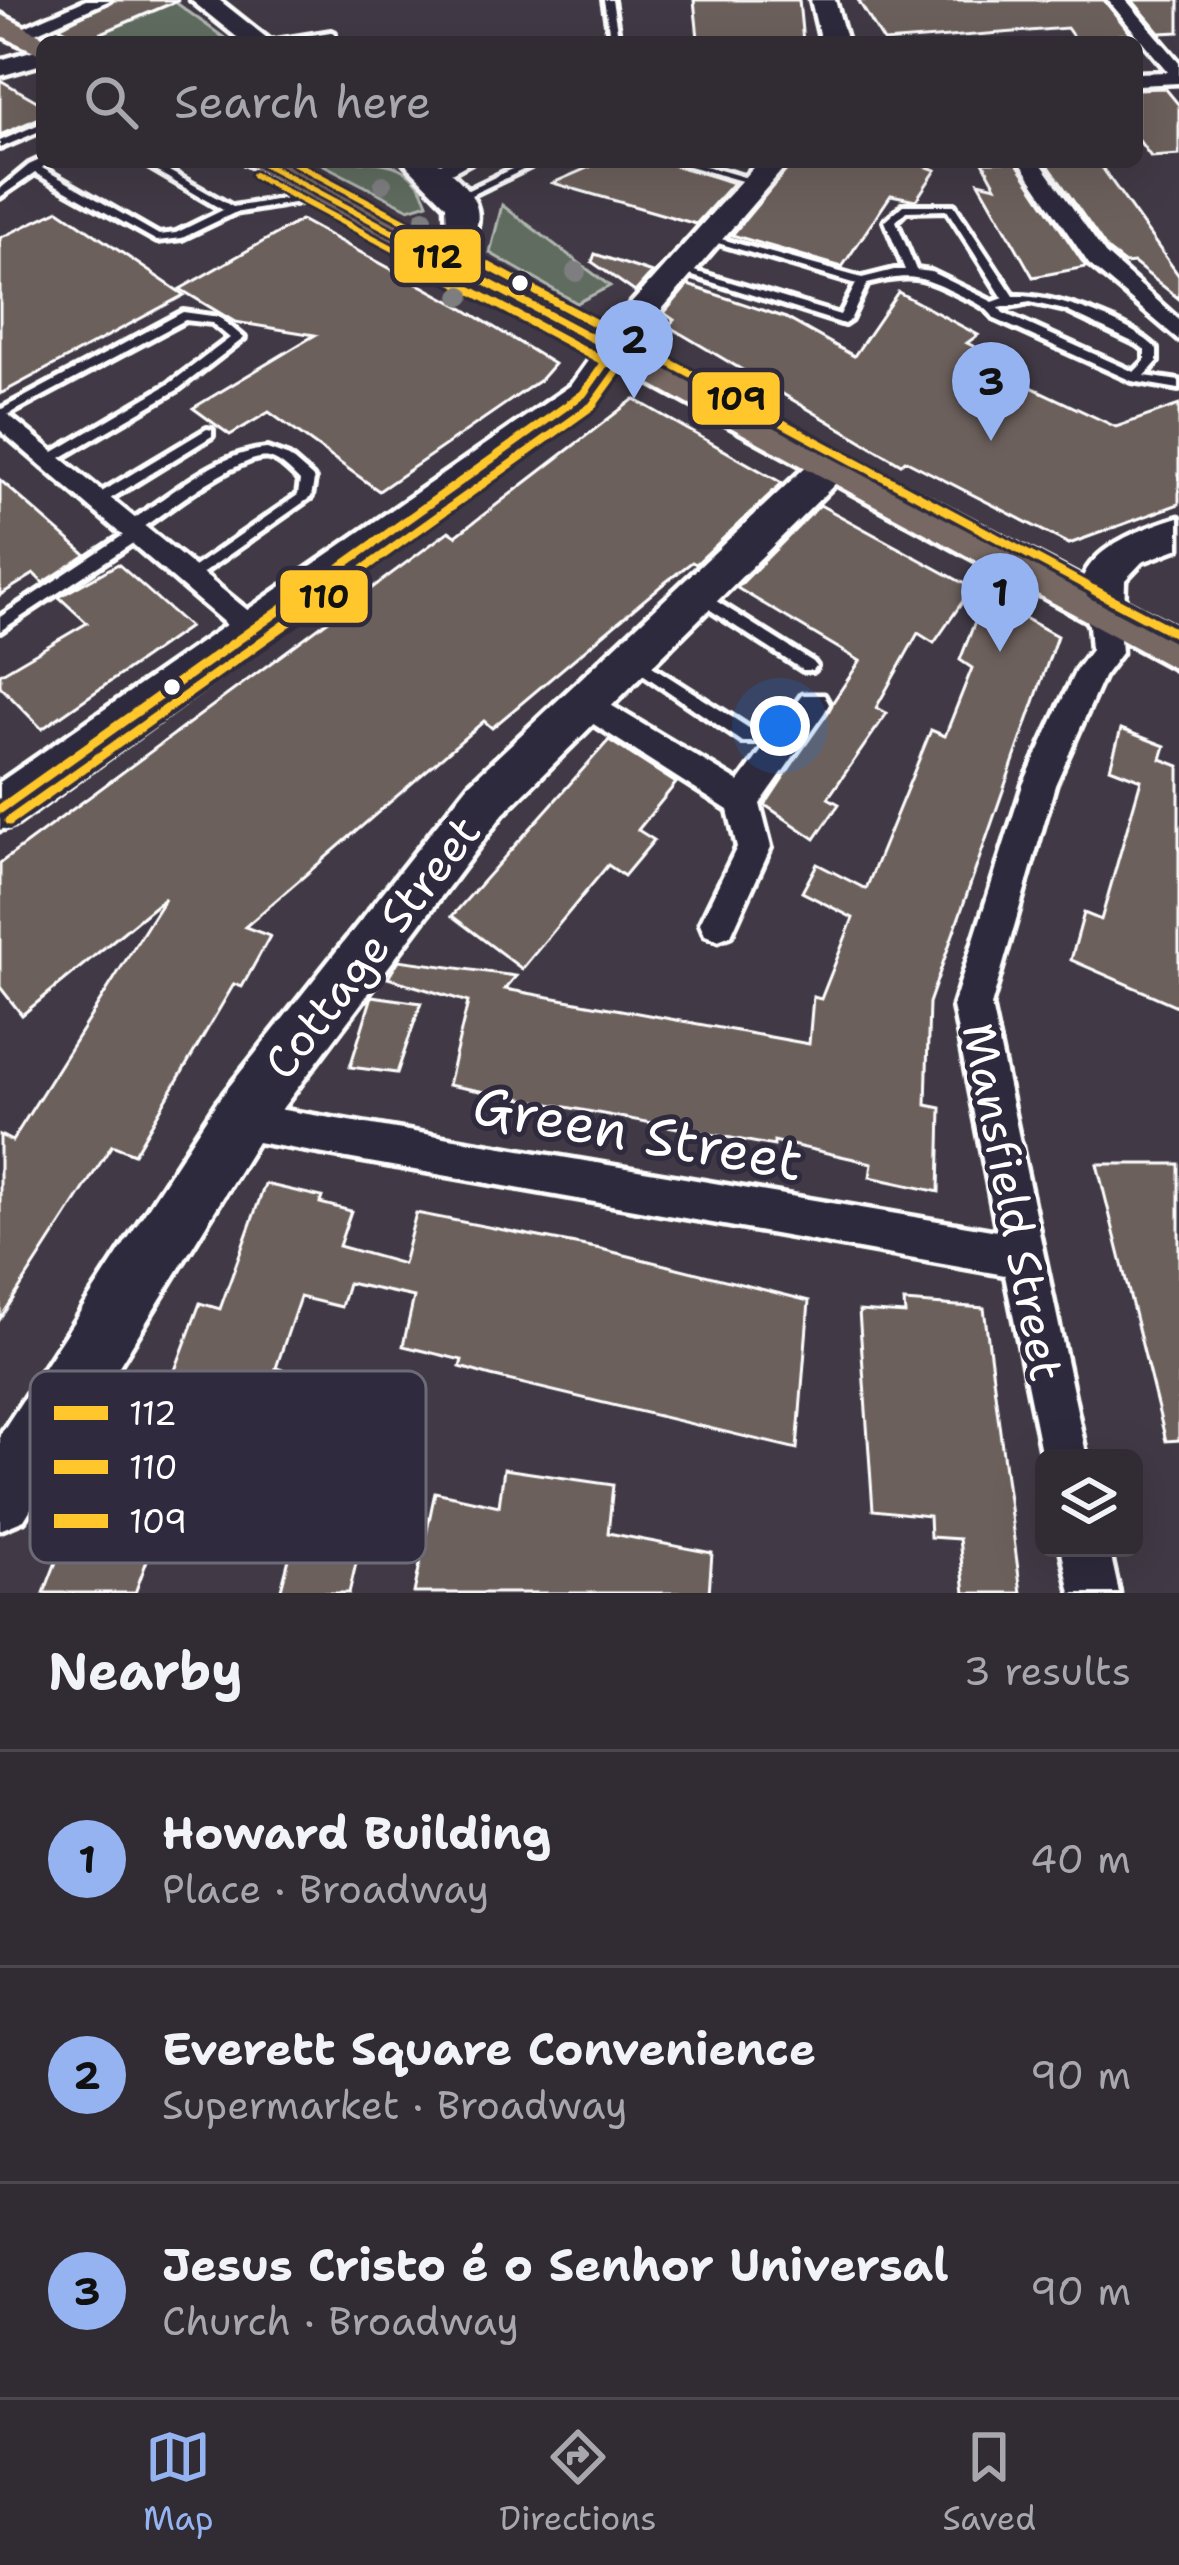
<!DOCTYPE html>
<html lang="en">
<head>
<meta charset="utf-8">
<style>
	:root { --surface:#312c34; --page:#39343c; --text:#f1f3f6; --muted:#a8a7ac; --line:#4c484f; --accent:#95b2f1 }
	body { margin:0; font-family:"Shantell Sans",sans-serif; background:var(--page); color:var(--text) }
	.controls { position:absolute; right:36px; bottom:36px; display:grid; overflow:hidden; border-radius:18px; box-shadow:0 12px 48px #0002 }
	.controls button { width:108px; height:108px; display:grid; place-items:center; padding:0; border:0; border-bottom:3px solid var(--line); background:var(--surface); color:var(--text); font:60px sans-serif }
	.you { position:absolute; left:780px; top:726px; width:42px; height:42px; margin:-30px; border:9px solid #fff; border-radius:50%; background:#1a73e8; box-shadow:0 0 0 18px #1a73e833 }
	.badge { display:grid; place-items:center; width:78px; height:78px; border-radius:50%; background:var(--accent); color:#111; font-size:39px; font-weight:700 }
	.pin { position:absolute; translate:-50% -99px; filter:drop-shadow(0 3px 6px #0008) }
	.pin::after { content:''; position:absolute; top:63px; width:42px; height:36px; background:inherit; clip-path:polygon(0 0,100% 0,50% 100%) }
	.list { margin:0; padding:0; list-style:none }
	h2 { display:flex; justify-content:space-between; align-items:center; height:156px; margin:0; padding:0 48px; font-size:51px }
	h2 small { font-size:39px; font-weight:400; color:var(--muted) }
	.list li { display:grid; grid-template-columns:78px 1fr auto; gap:36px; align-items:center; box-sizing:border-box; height:216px; padding:0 48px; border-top:3px solid var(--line) }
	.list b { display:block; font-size:45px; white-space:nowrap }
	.list p { margin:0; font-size:39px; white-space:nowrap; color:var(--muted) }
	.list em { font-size:39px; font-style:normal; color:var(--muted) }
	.icon { flex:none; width:66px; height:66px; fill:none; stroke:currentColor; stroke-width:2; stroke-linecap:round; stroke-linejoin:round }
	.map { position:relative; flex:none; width:1179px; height:1593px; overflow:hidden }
	.search { position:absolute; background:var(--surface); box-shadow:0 12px 48px #0002; left:36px; right:36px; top:36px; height:132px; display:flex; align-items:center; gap:30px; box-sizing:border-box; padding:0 42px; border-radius:18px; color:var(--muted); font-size:45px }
	.sheet { height:804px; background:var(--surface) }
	nav { display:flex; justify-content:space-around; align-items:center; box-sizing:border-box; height:168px; border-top:3px solid var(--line); background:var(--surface); font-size:33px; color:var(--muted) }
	nav a { display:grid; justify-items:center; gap:6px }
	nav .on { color:var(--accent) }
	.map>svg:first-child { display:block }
	.green { fill:#616c60; stroke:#b0b6b0; stroke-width:3 }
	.building { fill:#6c605b; stroke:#fff; stroke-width:3 }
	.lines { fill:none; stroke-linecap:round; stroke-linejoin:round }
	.lane-casing { stroke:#fff; stroke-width:10 }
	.street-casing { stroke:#fff; stroke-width:9 }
	.secondary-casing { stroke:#fff; stroke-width:9 }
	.primary-casing { stroke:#fff; stroke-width:9 }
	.lane { fill:#2f2a3d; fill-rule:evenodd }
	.street { fill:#2f2a3d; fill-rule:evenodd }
	.secondary { fill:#2f2a3d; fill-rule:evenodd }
	.primary { fill:#776864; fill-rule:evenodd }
	.bus-1-far2-casing { stroke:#2f2a3d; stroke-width:12 }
	.bus-1-far1-casing { stroke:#2f2a3d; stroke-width:15 }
	.bus-1-casing { stroke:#2f2a3d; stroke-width:18 }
	.bus-2-far2-casing { stroke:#2f2a3d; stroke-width:12 }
	.bus-2-far1-casing { stroke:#2f2a3d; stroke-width:15 }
	.bus-2-casing { stroke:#2f2a3d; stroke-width:18 }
	.bus-3-far2-casing { stroke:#2f2a3d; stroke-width:12 }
	.bus-3-far1-casing { stroke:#2f2a3d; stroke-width:15 }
	.bus-3-casing { stroke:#2f2a3d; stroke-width:18 }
	.bus-1-far2 { stroke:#ffc72c; stroke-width:6 }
	.bus-1-far1 { stroke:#ffc72c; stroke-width:8 }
	.bus-1 { stroke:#ffc72c; stroke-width:9 }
	.bus-2-far2 { stroke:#ffc72c; stroke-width:6 }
	.bus-2-far1 { stroke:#ffc72c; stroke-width:8 }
	.bus-2 { stroke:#ffc72c; stroke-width:9 }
	.bus-3-far2 { stroke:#ffc72c; stroke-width:6 }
	.bus-3-far1 { stroke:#ffc72c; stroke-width:8 }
	.bus-3 { stroke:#ffc72c; stroke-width:9 }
	.tree { fill:#7e7e80 }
	.bus-dot { fill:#fff; stroke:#2f2a3d; stroke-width:4.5 }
	.labels { text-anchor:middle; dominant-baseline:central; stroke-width:10; stroke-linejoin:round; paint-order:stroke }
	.street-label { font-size:45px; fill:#fff; stroke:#2f2a3d }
	.near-street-label { font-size:54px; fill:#fff; stroke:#2f2a3d }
	.key { fill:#2f2a3d; stroke:#6d6a77; stroke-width:3 }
	.key-label { font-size:33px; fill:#fff }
	.line-badge { stroke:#2f2a3d; stroke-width:4.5 }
	.pale-badge-label { font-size:33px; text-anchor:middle; font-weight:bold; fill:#111 }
</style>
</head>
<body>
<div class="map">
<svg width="1179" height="1593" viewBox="0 0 1179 1593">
	<rect width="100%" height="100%" fill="#413a46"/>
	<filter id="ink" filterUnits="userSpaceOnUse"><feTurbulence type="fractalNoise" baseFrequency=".00833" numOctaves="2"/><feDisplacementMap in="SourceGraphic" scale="24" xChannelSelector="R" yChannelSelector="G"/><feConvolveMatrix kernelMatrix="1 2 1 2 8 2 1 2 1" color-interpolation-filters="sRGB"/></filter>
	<g filter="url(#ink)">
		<!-- green -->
		<g class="green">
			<polygon points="175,2 230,42 85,40"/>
			<path d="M318 162C364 162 411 152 428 203L409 209Z"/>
			<polygon points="502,205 610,286 577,303 490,253"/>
		</g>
		<!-- building -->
		<g class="building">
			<polygon points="114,0 179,0 85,40 59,27"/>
			<polygon points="694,0 799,0 803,42 698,38"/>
			<polygon points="858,0 1104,0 1131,34 1120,35 1126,42 1077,42 1067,28 884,42"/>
			<polygon points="1132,0 1179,0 1179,32 1160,33"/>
			<polygon points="0,80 42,104 42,117 0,135"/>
			<polygon points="1165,88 1179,105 1179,155 1151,157 1137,138 1137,89"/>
			<polygon points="601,162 671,162 733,183 696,224 553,183"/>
			<polygon points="793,162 913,162 936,170 916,200 891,195 842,267 732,235"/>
			<polygon points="983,162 1016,162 1086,267 1033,277 979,182 996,186"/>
			<polygon points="1046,162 1098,162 1179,276 1179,299 1134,263 1125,264 1108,251"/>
			<polygon points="59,210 184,295 0,394 0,238"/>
			<polygon points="301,220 461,307 554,364 540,380 379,491 269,412 230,435 193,408 315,335 235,322 180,289"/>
			<polygon points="595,254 652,273 635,292 592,262"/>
			<polygon points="688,285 786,318 854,356 898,292 978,335 967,343 1003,361 995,370 1116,427 1179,405 1179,504 1069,544 905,460 901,464 668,326 674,320 664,313"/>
			<polygon points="634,399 782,483 696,564 692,562 662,585 492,728 484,721 245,927 270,936 242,987 234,984 134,1154 112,1145 0,1319 0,1135 12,1141 165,898 22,1015 0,987 0,863 449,531 456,536"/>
			<polygon points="0,480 86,555 43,583 34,574 0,595"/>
			<polygon points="820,505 972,588 934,643 918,633 876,708 887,713 828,798 839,804 815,839 765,805 860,661 737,588"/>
			<polygon points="118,564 189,627 42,729 0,686 0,674 87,623 59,597"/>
			<polygon points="985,596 1057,636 929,1003 926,1105 941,1108 939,1192 870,1177 872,1163 774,1141 774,1146 448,1085 468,1002 388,978 399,960 516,976 505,989 809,1044 813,997 821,999 853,918 802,892 817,864 866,889 931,730 945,736 972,668 960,660"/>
			<polygon points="1121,729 1165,746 1161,759 1179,766 1179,1007 1071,960 1084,913 1101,920 1141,780 1110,768"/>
			<polygon points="609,740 676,783 638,830 654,840 624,876 608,865 522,969 452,916"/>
			<polygon points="372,996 421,1003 397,1073 350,1067"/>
			<polygon points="1097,1164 1179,1164 1179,1440 1166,1441"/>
			<polygon points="265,1184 322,1197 320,1203 351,1211 339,1246 403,1264 416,1213 601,1249 809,1301 797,1449 491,1376 460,1367 462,1360 403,1346 414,1297 348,1283 341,1307 300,1297 276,1368 298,1374 282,1424 257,1417 219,1533 163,1517 135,1593 44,1593 63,1544 96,1554 147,1404 161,1408 200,1303 220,1309"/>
			<polygon points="904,1302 984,1308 1021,1593 965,1593 959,1539 930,1537 929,1516 873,1510 859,1311 905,1314"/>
			<polygon points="504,1469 613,1485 608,1533 712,1553 709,1593 414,1593 435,1492 499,1506"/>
			<polygon points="307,1490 370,1504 349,1593 280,1593"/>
		</g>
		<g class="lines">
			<!-- lane casing -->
			<g class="lane-casing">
				<g id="lane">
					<polygon points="604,0 612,0 619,42 611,42"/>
					<polygon points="331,32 334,33 334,37 295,42 269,42"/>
					<polygon points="42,123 42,130 0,148 0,141"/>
					<polygon points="42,159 42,162 48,162 42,168 159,235 176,233 223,210 141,162 153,162 233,207 323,192 328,195 323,198 234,213 182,238 157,241 35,173 0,197 0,189 29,165"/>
					<polygon points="526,162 539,162 465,198 456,196"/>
					<polygon points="675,162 692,162 761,182 756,185"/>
					<path d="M903 205H954L1014 296C1052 294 1131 322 1157 349V362L1145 376 1179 381V389L1132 381 995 319C986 306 976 302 962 296 922 276 911 272 867 284L850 320 844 324 674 270 684 268 840 315 856 284 701 238 710 236 862 278 894 270H905L885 221ZM947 210 1003 298H1004L993 302 931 272 916 270 896 221 906 211ZM1030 302 1065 310 1139 345 1145 350V361L1134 372 1003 313 999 308Z"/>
					<polygon points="183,312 219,317 244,338 177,390 54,462 44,462 42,459 169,384 230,338 212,323 185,320 0,419 0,410"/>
					<polygon points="207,429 212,430 212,436 105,502 95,502 95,496"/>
					<path d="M267 449 289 457 312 477 314 480 311 497 193 580H183L181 576 298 495 300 481C292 473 281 461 269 458 243 452 167 511 143 527L147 531 145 535 0 631V617L131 530 127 526 129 522C170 496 216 453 267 449Z"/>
					<polygon points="697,589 813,662 816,666 813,670 803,670 692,598 690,594 692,590"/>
					<polygon points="630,652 755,732 757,737 755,742 743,742 625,662 622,658"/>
				</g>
			</g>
			<!-- street casing -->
			<g class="street-casing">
				<g id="street">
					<polygon points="86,0 110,0 26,37 11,33"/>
					<polygon points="1108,0 1126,0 1179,62 1179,83 1137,85 1137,73 1168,72"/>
					<polygon points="444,162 471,162 442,178 428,178 428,170"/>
					<polygon points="1020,162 1040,162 1105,254 1179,320 1179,340 1089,264"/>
					<polygon points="0,408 262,622 267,630 262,638 242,638 0,430"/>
					<polygon points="1103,601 1118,612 1121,653 1103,677 1055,785 991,1006 1087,1458 1044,1458 1044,1466 1005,1275 223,1136 217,1122 223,1108 237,1102 997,1231 953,1006 1023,785 1076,670 1091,650 1088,612"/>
					<polygon points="584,689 739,782 802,695 824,695 829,704 824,713 760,804 771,847 731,935 718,940 705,935 700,923 737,847 728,810 573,711 568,702 573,693"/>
					<polygon points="1061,1548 1109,1548 1119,1593 1071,1593"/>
				</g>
			</g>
			<!-- secondary casing -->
			<g class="secondary-casing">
				<g id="secondary">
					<polygon points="191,0 219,0 272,42 243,42"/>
					<polygon points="811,0 835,0 847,42 821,42"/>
					<polygon points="42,48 42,64 0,76 0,60"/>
					<path d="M404 162H438C483 197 492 219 454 266H432L427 259 447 230 446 205Z"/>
					<polygon points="758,162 789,162 644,330 596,402 17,824 0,830 0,782 570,386 620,316"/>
					<polygon points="829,454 843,458 848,467 843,476 503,814 257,1142 24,1520 0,1530 0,1435 217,1102 469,784 815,458"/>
					<path d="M1179 517V548L1142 562 1125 580 1124 612 1118 624 1103 628 1088 624C1054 560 1133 531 1179 517Z"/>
				</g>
			</g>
			<!-- primary casing -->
			<g class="primary-casing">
				<g id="primary">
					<polygon points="0,14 54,42 42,42 42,55 0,35"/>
					<polygon points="244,162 286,162 1179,629 1179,671"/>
				</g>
			</g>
			<!-- lane -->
			<use href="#lane" class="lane"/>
			<!-- street -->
			<use href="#street" class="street"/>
			<!-- secondary -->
			<use href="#secondary" class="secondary"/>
			<!-- primary -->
			<use href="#primary" class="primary"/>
			<!-- bus-1-far2 casing -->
			<g class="bus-1-far2-casing">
				<polyline id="bus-1-far2" points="261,162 442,258"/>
			</g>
			<!-- bus-1-far1 casing -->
			<g class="bus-1-far1-casing">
				<g id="bus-1-far1">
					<polyline points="436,255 614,350"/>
					<polyline points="304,593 583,394 614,350"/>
				</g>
			</g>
			<!-- bus-1 casing -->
			<g class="bus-1-casing">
				<polyline id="bus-1" points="0,809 308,590"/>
			</g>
			<!-- bus-2-far2 casing -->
			<g class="bus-2-far2-casing">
				<polyline id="bus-2-far2" points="254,175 411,258"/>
			</g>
			<!-- bus-2-far1 casing -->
			<g class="bus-2-far1-casing">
				<g id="bus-2-far1">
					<polyline points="405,255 607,363"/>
					<polyline points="330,593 592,406 626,359"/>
				</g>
			</g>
			<!-- bus-2 casing -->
			<g class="bus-2-casing">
				<polyline id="bus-2" points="9,821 334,590"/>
			</g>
			<!-- bus-3-far2 casing -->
			<g class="bus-3-far2-casing">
				<polyline id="bus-3-far2" points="293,162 474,258"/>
			</g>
			<!-- bus-3-far1 casing -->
			<g class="bus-3-far1-casing">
				<polyline id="bus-3-far1" points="468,255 1100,593"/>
			</g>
			<!-- bus-3 casing -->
			<g class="bus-3-casing">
				<polyline id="bus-3" points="1094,590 1179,635"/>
			</g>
			<!-- bus-1-far2 -->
			<use href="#bus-1-far2" class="bus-1-far2"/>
			<!-- bus-1-far1 -->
			<use href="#bus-1-far1" class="bus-1-far1"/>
			<!-- bus-1 -->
			<use href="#bus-1" class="bus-1"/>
			<!-- bus-2-far2 -->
			<use href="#bus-2-far2" class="bus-2-far2"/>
			<!-- bus-2-far1 -->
			<use href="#bus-2-far1" class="bus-2-far1"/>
			<!-- bus-2 -->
			<use href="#bus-2" class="bus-2"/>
			<!-- bus-3-far2 -->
			<use href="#bus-3-far2" class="bus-3-far2"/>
			<!-- bus-3-far1 -->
			<use href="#bus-3-far1" class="bus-3-far1"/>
			<!-- bus-3 -->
			<use href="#bus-3" class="bus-3"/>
		</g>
		<!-- trees -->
		<g class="tree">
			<circle cx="383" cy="184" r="9"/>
			<circle cx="424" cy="218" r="9"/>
			<circle cx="576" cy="272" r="10"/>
			<circle cx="461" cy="296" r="10"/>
		</g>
	</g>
	<!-- markers -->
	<g class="bus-dot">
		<circle cx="520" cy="283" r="10"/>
		<circle cx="172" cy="687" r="10"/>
	</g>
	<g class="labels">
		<!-- street labels -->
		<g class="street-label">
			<text transform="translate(372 947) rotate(-52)">Cottage Street</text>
			<text transform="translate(1013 1202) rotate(79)">Mansfield Street</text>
		</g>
		<!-- near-street labels -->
		<g class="near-street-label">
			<text transform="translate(638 1133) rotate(10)">Green Street</text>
		</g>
	</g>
	<!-- legend -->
	<rect x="30" y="1371" width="396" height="192" rx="18" class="key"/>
	<rect x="54" y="1406" width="54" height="14" fill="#ffc72c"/>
	<rect x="54" y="1460" width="54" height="14" fill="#ffc72c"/>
	<rect x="54" y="1514" width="54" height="14" fill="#ffc72c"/>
	<g class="key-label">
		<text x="129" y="1425">112</text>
		<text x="129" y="1479">110</text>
		<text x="129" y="1533">109</text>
	</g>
	<g class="line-badge">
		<rect x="392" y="227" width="91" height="58" rx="12" fill="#ffc72c"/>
		<rect x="690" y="370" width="92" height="57" rx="12" fill="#ffc72c"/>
		<rect x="278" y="568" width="92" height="57" rx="12" fill="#ffc72c"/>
	</g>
	<g class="pale-badge-label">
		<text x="437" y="268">112</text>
		<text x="736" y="410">109</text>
		<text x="324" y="608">110</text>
	</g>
</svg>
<div class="controls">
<button><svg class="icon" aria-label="layers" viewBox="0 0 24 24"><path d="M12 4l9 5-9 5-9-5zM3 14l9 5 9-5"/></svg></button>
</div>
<div class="you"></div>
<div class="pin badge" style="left:1000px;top:652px">1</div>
<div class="pin badge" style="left:634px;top:399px">2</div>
<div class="pin badge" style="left:991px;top:441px">3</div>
<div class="search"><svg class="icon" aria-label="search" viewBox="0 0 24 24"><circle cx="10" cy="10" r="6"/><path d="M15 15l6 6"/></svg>Search here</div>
</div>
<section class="sheet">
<h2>Nearby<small>3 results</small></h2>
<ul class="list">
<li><span class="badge">1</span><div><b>Howard Building</b><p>Place · Broadway</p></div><em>40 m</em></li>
<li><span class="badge">2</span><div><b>Everett Square Convenience</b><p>Supermarket · Broadway</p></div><em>90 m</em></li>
<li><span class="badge">3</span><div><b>Jesus Cristo é o Senhor Universal</b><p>Church · Broadway</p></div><em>90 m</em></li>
</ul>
</section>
<nav>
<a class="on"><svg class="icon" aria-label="map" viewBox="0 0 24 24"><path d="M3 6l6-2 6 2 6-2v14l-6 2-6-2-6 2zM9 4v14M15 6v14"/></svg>Map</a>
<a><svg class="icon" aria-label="directions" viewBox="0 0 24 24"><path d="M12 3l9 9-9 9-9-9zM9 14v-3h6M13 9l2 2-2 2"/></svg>Directions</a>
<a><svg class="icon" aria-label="saved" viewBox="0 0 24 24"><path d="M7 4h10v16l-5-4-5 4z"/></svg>Saved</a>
</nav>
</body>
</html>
